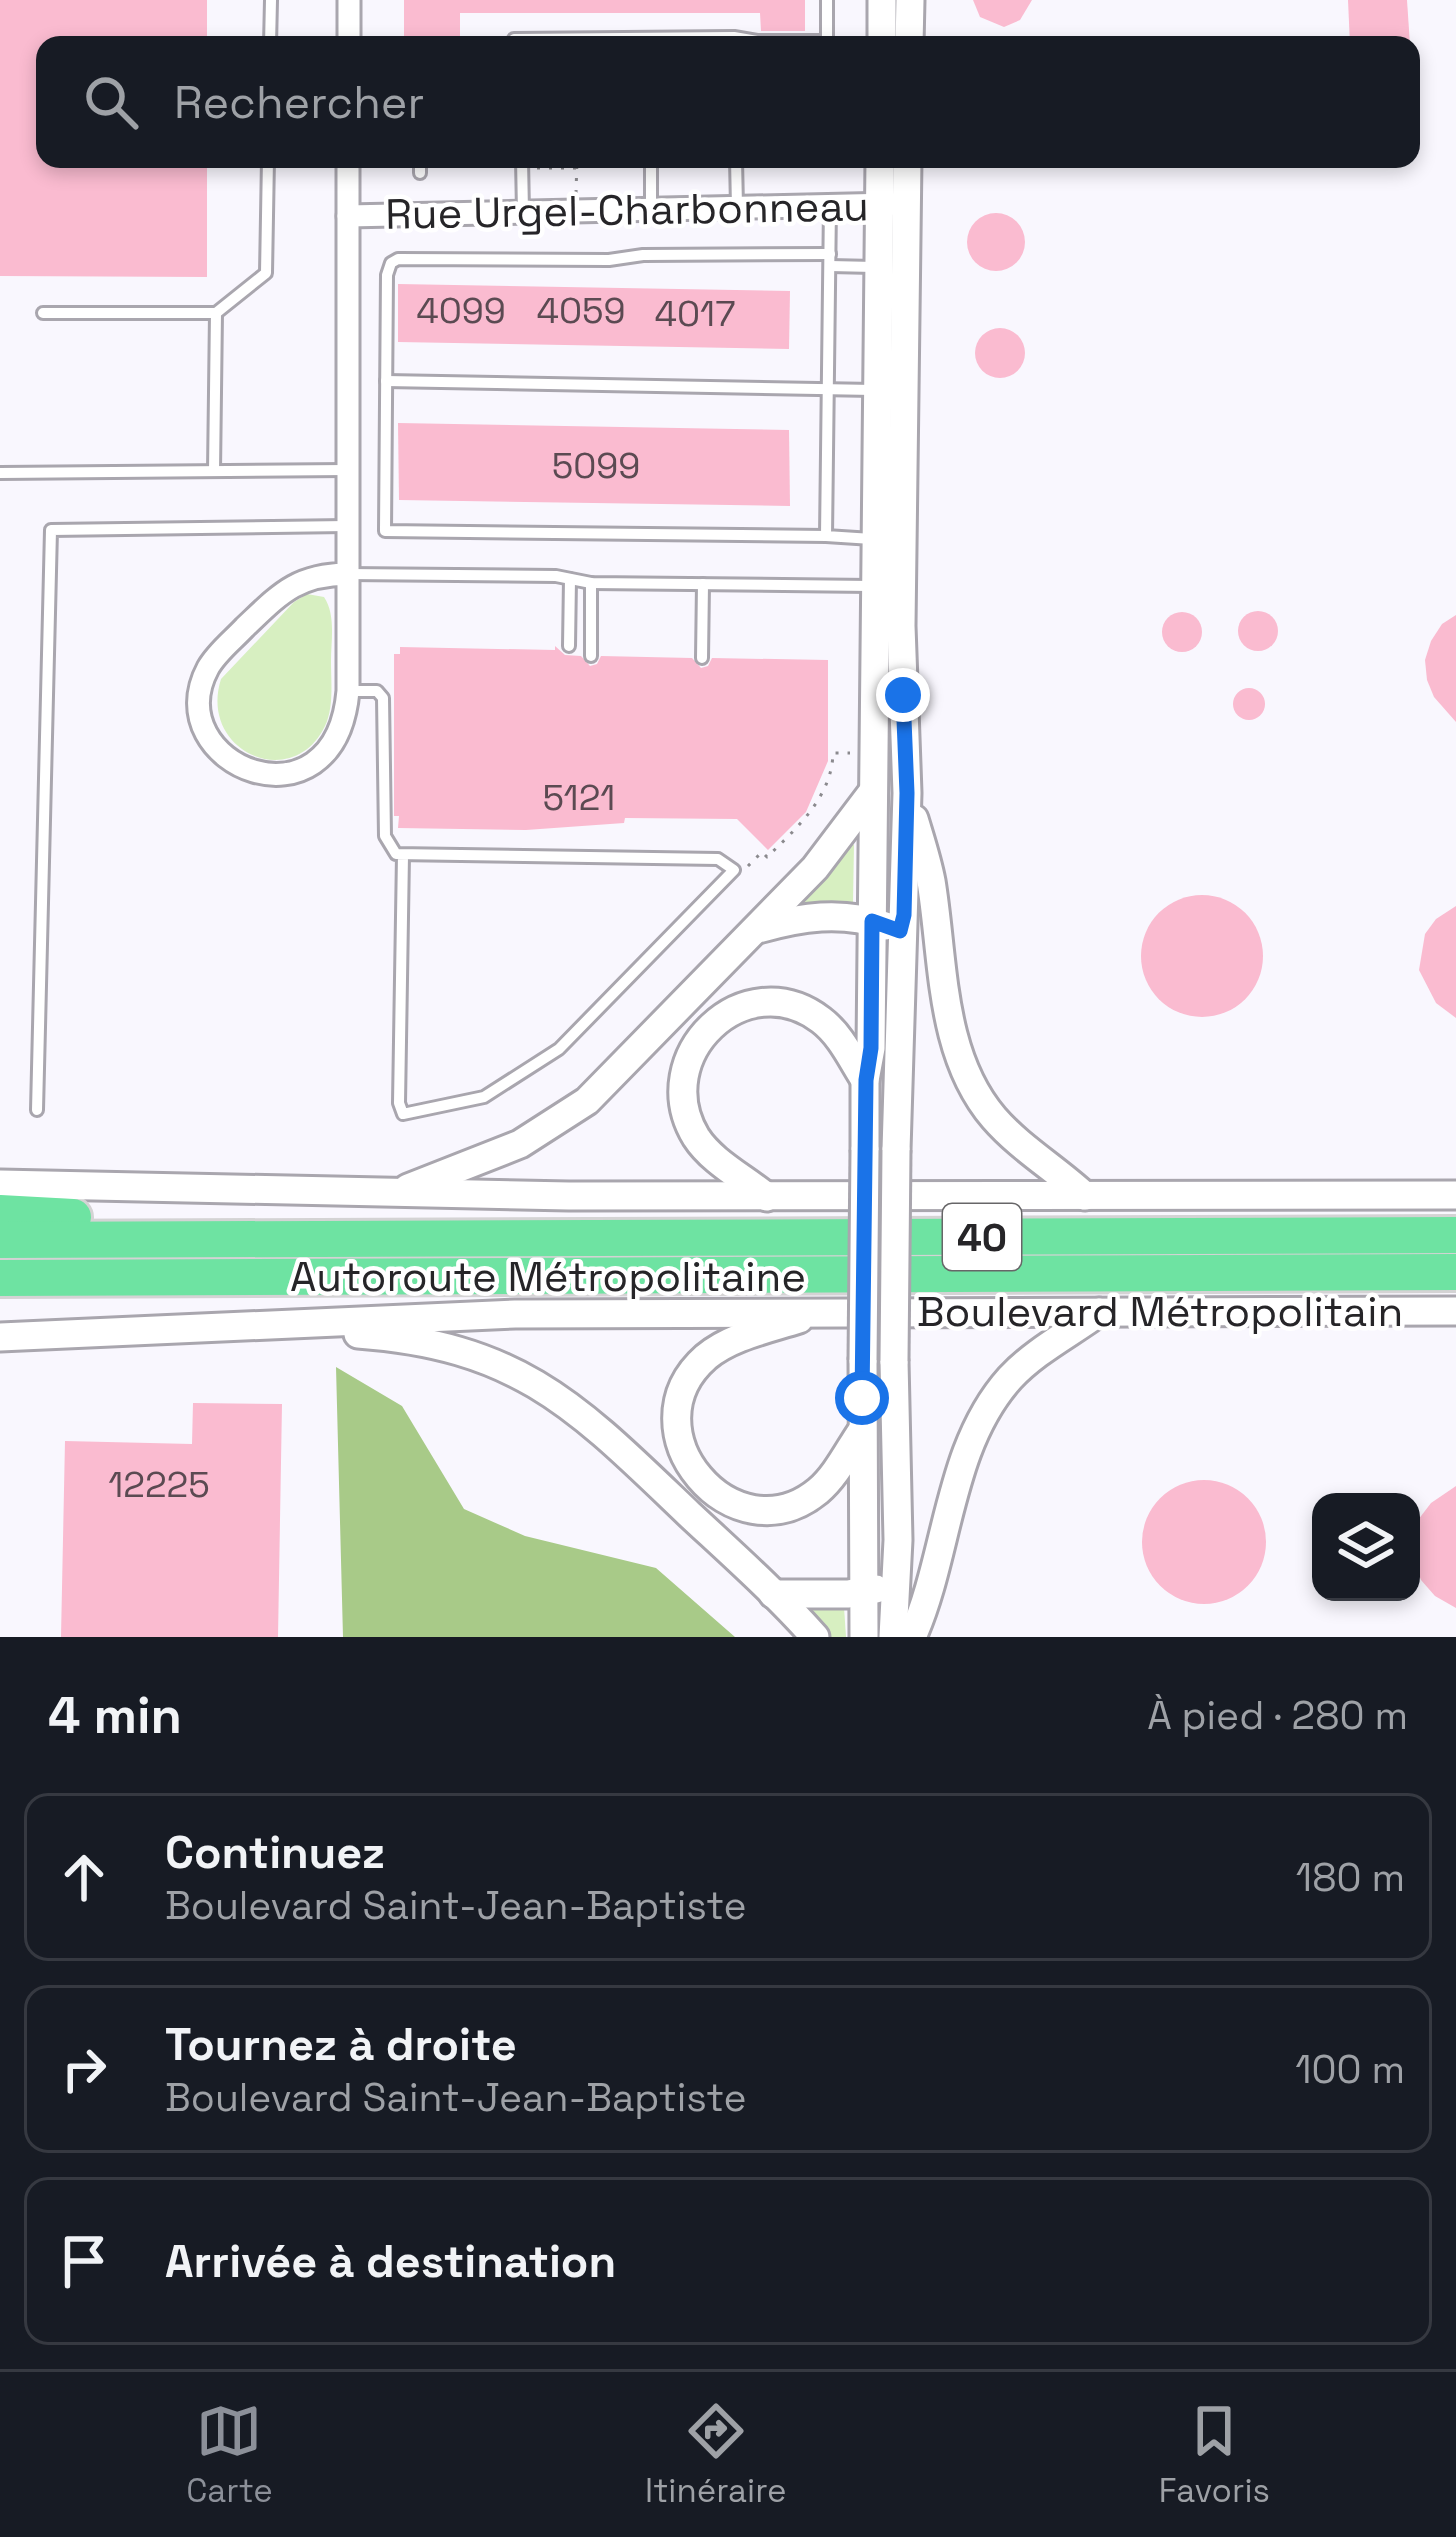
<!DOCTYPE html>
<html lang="fr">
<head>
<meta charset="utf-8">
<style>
	:root { --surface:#171b24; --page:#20242c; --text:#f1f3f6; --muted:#9ea1a6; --line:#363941; --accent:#8c9099 }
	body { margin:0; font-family:"Space Grotesk",sans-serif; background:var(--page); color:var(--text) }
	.controls { position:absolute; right:36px; bottom:36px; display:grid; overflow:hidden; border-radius:24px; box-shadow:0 6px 18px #0003 }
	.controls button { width:108px; height:108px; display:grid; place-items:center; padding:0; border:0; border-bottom:3px solid var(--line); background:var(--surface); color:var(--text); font:60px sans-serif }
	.stop { position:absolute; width:36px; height:36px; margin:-27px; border:9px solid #1a73e8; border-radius:50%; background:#fff }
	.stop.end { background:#1a73e8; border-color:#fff; box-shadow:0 3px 12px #0008 }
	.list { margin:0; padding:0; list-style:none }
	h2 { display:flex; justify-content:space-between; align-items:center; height:156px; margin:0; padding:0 48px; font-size:51px }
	h2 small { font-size:39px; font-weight:400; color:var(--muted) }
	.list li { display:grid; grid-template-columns:78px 1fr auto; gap:36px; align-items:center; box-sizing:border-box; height:168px; margin:0 24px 24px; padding:0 24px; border:3px solid var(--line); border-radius:24px }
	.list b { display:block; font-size:45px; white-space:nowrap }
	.list p { margin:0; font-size:39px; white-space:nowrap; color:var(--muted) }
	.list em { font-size:39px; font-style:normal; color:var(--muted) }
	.icon { flex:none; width:66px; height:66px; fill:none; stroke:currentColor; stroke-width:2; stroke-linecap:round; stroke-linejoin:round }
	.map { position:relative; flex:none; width:1456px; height:1637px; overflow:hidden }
	.search { position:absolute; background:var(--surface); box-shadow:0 6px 18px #0003; left:36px; right:36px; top:36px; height:132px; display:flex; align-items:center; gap:30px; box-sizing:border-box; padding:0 42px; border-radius:24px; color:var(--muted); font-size:45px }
	.sheet { height:732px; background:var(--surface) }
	nav { display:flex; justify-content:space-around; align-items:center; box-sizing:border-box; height:168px; border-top:3px solid var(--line); background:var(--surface); font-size:33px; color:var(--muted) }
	nav a { display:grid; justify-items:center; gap:6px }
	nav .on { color:var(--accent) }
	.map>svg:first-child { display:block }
	.green { fill:#d7efc1 }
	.forest { fill:#a8ca88 }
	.building { fill:#fabbd0 }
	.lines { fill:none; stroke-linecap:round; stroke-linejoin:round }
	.lane-casing { stroke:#a9a6ae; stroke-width:16 }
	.street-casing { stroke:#a9a6ae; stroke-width:27 }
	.secondary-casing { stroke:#a9a6ae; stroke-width:33 }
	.highway-casing { stroke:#d4d3d4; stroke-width:42 }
	.path { stroke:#8b8a8e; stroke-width:3; stroke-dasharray:3 9; stroke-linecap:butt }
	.lane { stroke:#fff; stroke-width:10 }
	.street { stroke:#fff; stroke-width:21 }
	.secondary { stroke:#fff; stroke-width:27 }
	.highway { stroke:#6ee3a2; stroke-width:36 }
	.secondary-bridge-casing { stroke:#a9a6ae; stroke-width:33; stroke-linecap:butt }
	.secondary-bridge { stroke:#fff; stroke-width:27 }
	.route { stroke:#1a73e8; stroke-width:15 }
	.labels { text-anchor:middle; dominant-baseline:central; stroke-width:9; stroke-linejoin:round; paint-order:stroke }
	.number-label { font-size:36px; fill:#5b4a52 }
	.shield { fill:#fff; stroke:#676668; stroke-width:3 }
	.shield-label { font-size:39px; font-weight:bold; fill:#262528 }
	.street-label { font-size:42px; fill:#262528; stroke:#fff }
</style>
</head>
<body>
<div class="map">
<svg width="1456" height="1637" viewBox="0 0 1456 1637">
	<rect width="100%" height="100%" fill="#f9f7fe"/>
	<!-- green -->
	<g class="green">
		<path d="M307 594 324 597C336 615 331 640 331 661 331 682 334 707 325 726 293 793 198 752 221 679L294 602Z"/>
		<polygon points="849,842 854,845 853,903 850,907 798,907 796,903"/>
		<polygon points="811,1603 844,1607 846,1637 829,1637 809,1608"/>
	</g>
	<!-- forest -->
	<polygon class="forest" points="336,1367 402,1406 464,1509 525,1536 656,1568 735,1637 343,1637"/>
	<!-- building -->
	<g class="building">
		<polygon points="0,0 207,0 207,45 45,45 45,159 207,159 207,277 0,276"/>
		<polygon points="404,0 805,0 805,31 761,31 760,13 460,13 460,45 404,45"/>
		<polygon points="973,0 1032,0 1020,20 1004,27 980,17"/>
		<polygon points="1348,0 1407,0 1410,45 1350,45"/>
		<circle cx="996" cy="242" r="29"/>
		<polygon points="398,284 790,291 789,349 398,342"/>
		<circle cx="1000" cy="353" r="25"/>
		<polygon points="398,423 789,430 790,506 399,500"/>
		<circle cx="1258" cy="631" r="20"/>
		<circle cx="1182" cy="632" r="20"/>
		<polygon points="1456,615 1456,722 1434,697 1427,680 1425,660 1431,641 1442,624"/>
		<polygon points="555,646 565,655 581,656 590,666 597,664 601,656 692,658 701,668 708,666 712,658 828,660 828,761 806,812 768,850 737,819 625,818 624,823 526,830 398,828 399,816 394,816 394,654 400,654 400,647 555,650"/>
		<circle cx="1249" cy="704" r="16"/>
		<circle cx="1202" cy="956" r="61"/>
		<polygon points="1456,906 1456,1018 1436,1003 1419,970 1425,934 1436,919"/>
		<polygon points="193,1403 282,1404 278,1637 61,1637 65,1441 192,1444"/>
		<circle cx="1204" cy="1542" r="62"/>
		<polygon points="1456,1486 1456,1608 1435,1596 1421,1580 1413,1561 1412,1540 1418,1520 1431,1503"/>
	</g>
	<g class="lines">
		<!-- lane casing -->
		<g class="lane-casing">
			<g id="lane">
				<polyline points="270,45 271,0"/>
				<polyline points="514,45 514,39 734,37 757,41 827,41 827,0"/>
				<polyline points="420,159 420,173"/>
				<polyline points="522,159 523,212"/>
				<polyline points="736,159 737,207"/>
				<polyline points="830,205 826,536 872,539"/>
				<polyline points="651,209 651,159"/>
				<polyline points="830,266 874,267"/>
				<polyline points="43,313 216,313 214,471"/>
				<polyline points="216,313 266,273 268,159"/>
				<polyline points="386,381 874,390"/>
				<polyline points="0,473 347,470"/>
				<polyline points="826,536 385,531 387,275 391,263 398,259 609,260 643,255 830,254"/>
				<polyline points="347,574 556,576 591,583 871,586"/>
				<polyline points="591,583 591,656"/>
				<polyline points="569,646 570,579"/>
				<polyline points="702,658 703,584"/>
				<polyline points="348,691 377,691 383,698 385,836 396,854 718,859 734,870 559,1049 484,1097 403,1114 399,1103 403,855"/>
				<polyline points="37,1110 51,530 347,526"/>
			</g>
		</g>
		<!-- street casing -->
		<g class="street-casing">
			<g id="street">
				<polyline points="349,45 349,0"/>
				<polyline points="348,216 893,204"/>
				<path d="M347 574C296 575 280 594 245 627 233 640 217 652 208 668 156 765 335 838 348 691V159"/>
			</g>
		</g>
		<!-- secondary casing -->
		<g class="secondary-casing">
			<g id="secondary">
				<polyline points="882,45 882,0"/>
				<polyline points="909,45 910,0"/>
				<path d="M914 819C920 839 927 860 931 881 944 960 939 1054 994 1118 1020 1148 1056 1169 1085 1196"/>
				<path d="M758 929C800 917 842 910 885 926"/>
				<polyline points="865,1150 865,1080 871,1048 880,159"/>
				<polyline points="896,1150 907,793 901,626 907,159"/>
				<polyline points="0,1184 569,1196 1456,1195"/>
				<polyline points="408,1188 520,1144 587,1101 815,868 871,794"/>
				<path d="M767 1197C744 1178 712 1162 696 1137 647 1056 745 962 821 1020 841 1035 852 1060 865 1080"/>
				<path d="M799 1319C768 1329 731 1336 706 1357 623 1430 734 1560 818 1491 836 1476 848 1451 861 1432"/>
				<path d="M358 1334C521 1346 578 1408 689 1514 732 1554 776 1593 815 1637"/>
				<polyline points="0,1337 515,1314 1456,1311"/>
				<polyline points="863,1360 864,1637"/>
				<polyline points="773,1594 848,1594 876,1589"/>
				<polyline points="893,1637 898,1540 894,1361"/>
				<path d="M912 1637C949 1555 947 1448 1010 1378 1035 1351 1069 1334 1099 1312"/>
			</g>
		</g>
		<!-- highway casing -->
		<g class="highway-casing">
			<g id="highway">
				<polyline points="0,1213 73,1217"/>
				<polyline points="0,1240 1456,1235"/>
				<polyline points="0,1278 1456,1272"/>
			</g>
		</g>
		<!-- path -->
		<g class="path">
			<polyline points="537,168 577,168"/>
			<polyline points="576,193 577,159"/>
			<path d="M748 866 762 852 767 857C796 829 832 797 833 753H850"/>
		</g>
		<!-- lane -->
		<use href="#lane" class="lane"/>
		<!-- street -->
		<use href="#street" class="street"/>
		<!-- secondary -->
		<use href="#secondary" class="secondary"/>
		<!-- highway -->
		<use href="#highway" class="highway"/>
		<!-- secondary-bridge casing -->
		<g class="secondary-bridge-casing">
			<g id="secondary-bridge">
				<polyline points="863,1360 865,1150"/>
				<polyline points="894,1361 896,1150"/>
			</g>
		</g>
		<!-- secondary-bridge -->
		<use href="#secondary-bridge" class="secondary-bridge"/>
	</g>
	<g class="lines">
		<!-- route -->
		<polyline class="route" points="862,1398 866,1080 871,1048 872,921 900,931 904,915 907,793 903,695"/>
	</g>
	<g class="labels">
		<!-- number labels -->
		<g class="number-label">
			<text x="461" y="311">4099</text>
			<text x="581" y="311">4059</text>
			<text x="695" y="314">4017</text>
			<text x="596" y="466">5099</text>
			<text x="579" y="798">5121</text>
			<text x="159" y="1485">12225</text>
		</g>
		<!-- shield labels -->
		<rect class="shield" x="943" y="1204" width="78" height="66" rx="9"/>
		<g class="shield-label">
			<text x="982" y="1237">40</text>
		</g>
		<!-- street labels -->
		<g class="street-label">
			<text transform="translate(627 210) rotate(-1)">Rue Urgel-Charbonneau</text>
			<text x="548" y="1276">Autoroute Métropolitaine</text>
			<text x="1160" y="1311">Boulevard Métropolitain</text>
		</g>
	</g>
</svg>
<div class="controls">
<button><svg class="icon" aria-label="layers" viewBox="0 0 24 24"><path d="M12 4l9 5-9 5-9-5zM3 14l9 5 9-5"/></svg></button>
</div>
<div class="stop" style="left:862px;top:1398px"></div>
<div class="stop end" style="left:903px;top:695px"></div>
<div class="search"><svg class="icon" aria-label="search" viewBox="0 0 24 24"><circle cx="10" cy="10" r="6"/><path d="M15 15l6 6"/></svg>Rechercher</div>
</div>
<section class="sheet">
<h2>4 min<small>À pied · 280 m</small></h2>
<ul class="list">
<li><svg class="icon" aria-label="ahead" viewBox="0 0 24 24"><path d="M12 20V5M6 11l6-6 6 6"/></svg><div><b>Continuez</b><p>Boulevard Saint-Jean-Baptiste</p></div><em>180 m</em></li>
<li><svg class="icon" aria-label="right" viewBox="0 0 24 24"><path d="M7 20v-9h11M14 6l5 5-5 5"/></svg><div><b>Tournez à droite</b><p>Boulevard Saint-Jean-Baptiste</p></div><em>100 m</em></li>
<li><svg class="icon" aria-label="arrive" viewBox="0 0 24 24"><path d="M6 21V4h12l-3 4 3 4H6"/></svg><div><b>Arrivée à destination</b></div></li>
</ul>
</section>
<nav>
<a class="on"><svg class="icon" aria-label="map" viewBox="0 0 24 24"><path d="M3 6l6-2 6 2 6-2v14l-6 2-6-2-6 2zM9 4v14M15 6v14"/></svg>Carte</a>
<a><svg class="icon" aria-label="directions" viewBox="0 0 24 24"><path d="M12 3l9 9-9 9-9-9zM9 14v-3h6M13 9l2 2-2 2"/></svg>Itinéraire</a>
<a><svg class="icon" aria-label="saved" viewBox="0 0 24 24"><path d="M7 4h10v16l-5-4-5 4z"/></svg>Favoris</a>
</nav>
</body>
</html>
